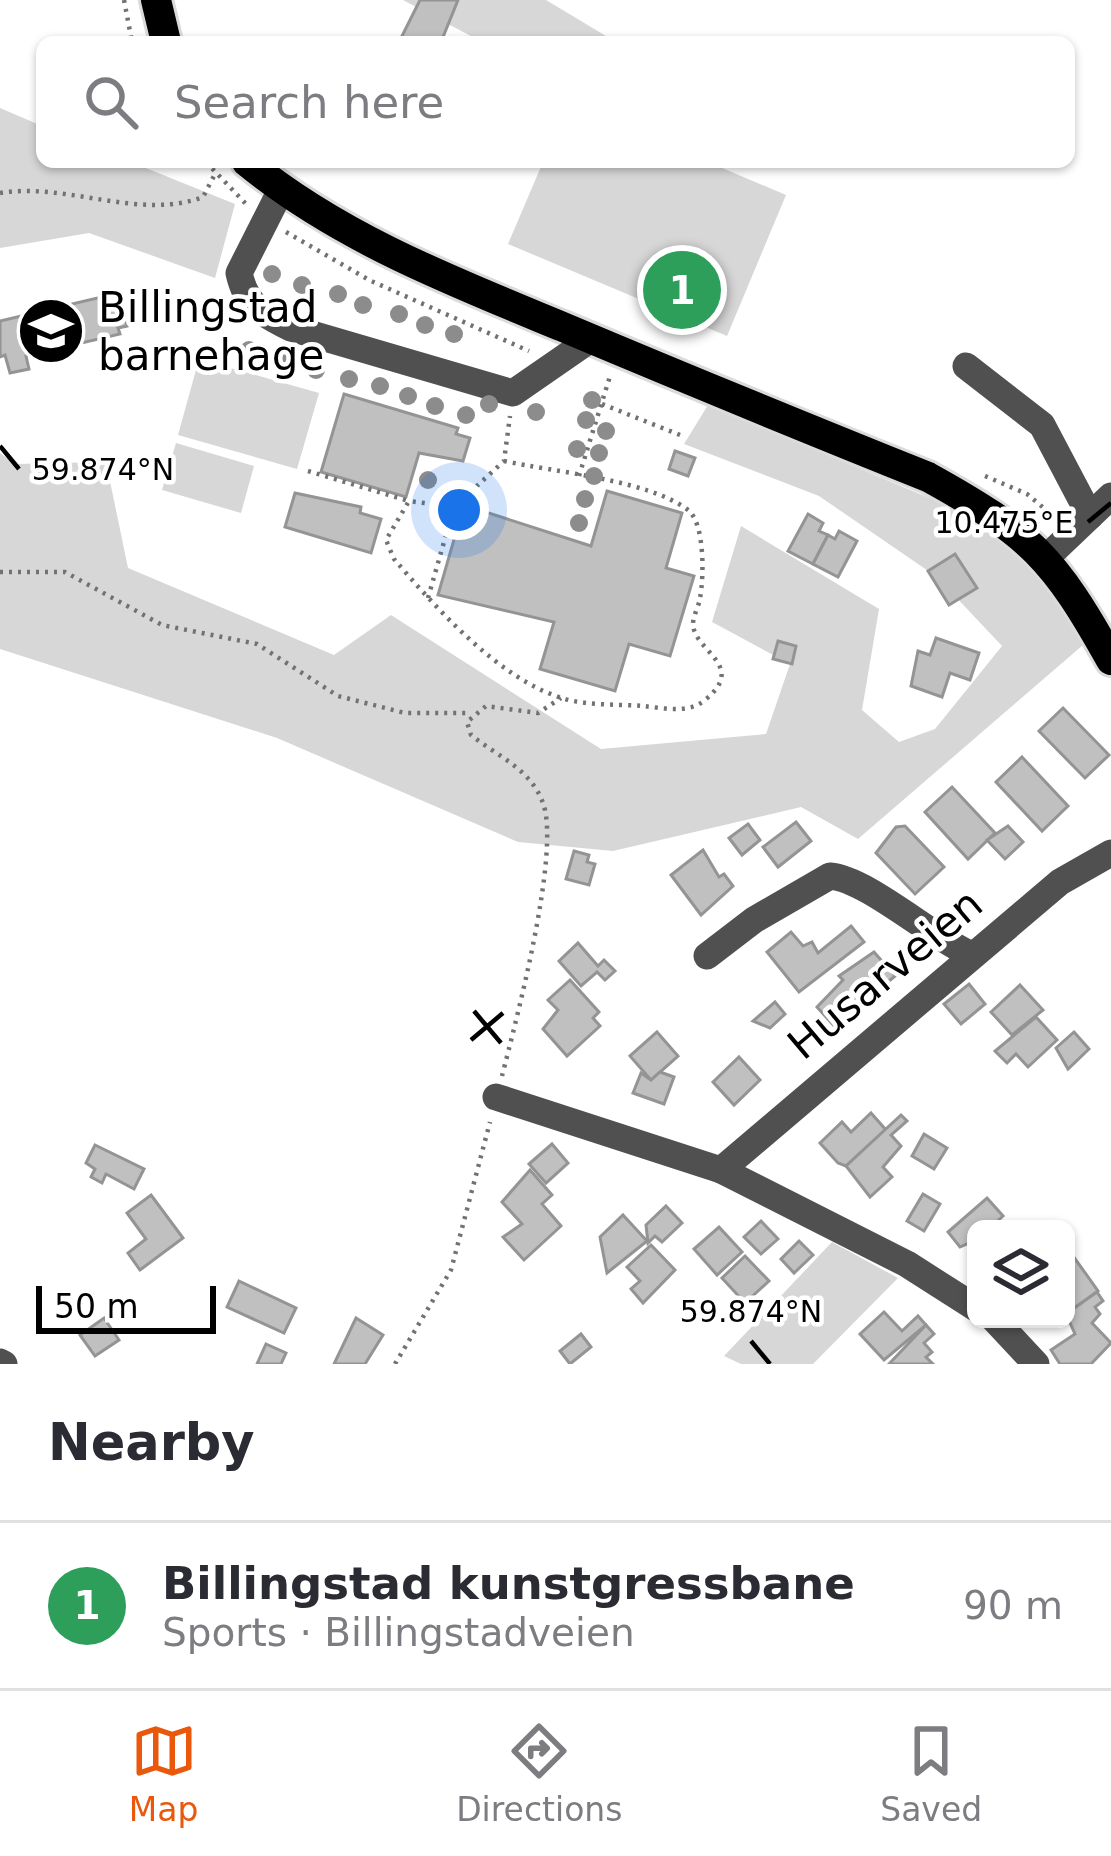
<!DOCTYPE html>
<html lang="en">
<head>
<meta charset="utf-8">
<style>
	:root { --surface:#fff; --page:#f7f7f7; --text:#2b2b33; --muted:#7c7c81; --line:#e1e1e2; --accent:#ea580c }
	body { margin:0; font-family:"DejaVu Sans",sans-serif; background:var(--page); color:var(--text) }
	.controls { position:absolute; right:36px; bottom:36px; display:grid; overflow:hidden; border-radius:18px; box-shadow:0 3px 9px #0004 }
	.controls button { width:108px; height:108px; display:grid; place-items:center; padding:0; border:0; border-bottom:3px solid var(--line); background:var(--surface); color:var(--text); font:60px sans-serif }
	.scale { position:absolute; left:36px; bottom:30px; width:180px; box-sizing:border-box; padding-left:12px; border:6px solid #000; border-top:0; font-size:33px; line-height:42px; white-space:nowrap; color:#000; -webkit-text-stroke:9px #fff; paint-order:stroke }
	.you { position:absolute; left:459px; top:510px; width:42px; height:42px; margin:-30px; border:9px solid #fff; border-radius:50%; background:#1a73e8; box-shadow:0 0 0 18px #1a73e833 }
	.badge { display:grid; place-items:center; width:78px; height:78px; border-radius:50%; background:var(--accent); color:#fff; font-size:39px; font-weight:700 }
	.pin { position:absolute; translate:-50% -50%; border:6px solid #fff; box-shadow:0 3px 12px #0006 }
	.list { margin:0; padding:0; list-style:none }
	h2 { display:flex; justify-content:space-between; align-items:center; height:156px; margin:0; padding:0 48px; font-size:51px }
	h2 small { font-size:39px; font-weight:400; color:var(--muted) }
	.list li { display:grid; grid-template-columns:78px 1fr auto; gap:36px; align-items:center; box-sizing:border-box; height:168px; padding:0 48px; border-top:3px solid var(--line) }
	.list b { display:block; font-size:45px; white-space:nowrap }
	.list p { margin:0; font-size:39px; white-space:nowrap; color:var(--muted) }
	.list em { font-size:39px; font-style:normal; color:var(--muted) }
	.icon { flex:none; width:66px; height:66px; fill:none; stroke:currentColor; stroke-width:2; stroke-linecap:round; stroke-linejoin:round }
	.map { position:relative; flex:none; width:1111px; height:1364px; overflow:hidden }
	.search { position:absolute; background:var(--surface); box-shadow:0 3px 9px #0004; left:36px; right:36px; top:36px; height:132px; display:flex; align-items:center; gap:30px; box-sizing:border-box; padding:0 42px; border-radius:18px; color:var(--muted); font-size:45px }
	.sheet { height:324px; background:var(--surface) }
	nav { display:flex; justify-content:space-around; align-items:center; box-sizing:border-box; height:168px; border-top:3px solid var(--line); background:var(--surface); font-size:33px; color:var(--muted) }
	nav a { display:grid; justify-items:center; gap:6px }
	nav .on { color:var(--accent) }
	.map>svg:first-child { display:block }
	.green { fill:#d7d7d7 }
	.building { fill:#c0c0c0; stroke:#949494; stroke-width:3 }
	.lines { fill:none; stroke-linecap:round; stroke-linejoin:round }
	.major-casing { stroke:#dbdbdb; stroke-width:36 }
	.path { stroke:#727272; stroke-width:4.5; stroke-dasharray:3 6; stroke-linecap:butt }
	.minor { stroke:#505050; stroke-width:27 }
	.major { stroke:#000; stroke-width:30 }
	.tree { fill:#8c8c8c }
	.ticks { fill:none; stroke:#000; stroke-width:4.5 }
	.labels { text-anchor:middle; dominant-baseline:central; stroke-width:9; stroke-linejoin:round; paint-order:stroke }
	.poi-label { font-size:42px; fill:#000; stroke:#fff; text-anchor:start }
	.street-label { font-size:42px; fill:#000; stroke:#fff }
	.ticks-label { font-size:30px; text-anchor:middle; fill:#000; stroke:#fff; stroke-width:9; stroke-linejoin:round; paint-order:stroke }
</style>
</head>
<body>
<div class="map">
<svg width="1111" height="1364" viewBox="0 0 1111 1364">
	<rect width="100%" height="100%" fill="#fff"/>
	<!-- green -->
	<g class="green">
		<polygon points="403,0 546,0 616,42 482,42"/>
		<polygon points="0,108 42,126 42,162 131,162 235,204 215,278 89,233 0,248"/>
		<polygon points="543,162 708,162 786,195 727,336 508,244"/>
		<polygon points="199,359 319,393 297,469 178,435"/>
		<polygon points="708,405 982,520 1041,571 1083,645 858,839 801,807 613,851 518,842 277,738 0,649 0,453 15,464 106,462 128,568 334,655 391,615 601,749 766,734 790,664 712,622 741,526 879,609 862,710 899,742 935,729 1002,646 937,577 819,496 684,444"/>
		<polygon points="176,443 254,466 241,513 162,490"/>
		<polygon points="832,1242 898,1278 813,1364 741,1364 724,1356"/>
	</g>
	<!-- building -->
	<g class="building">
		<polygon points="420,0 458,0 441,42 399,42"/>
		<polygon points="110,295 113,306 122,304 127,326 118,328 120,334 26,356 29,369 10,373 5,355 0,357 0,321"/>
		<polygon points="344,394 458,428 456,434 470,438 463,461 419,453 406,497 321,472"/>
		<polygon points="675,451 695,458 688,476 669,469"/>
		<polygon points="607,491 682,513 666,568 694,576 670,656 629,644 615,691 540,669 554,622 438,595 464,505 591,546"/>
		<polygon points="295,493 361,507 360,513 381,519 371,553 285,527"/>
		<polygon points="808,514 823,523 819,531 828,535 813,564 788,551"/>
		<polygon points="839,531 857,541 838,577 813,564 828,535 835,539"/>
		<polygon points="955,554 977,588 949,605 928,571"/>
		<polygon points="936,638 979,653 970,680 950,673 942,697 911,686 918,651 930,655"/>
		<polygon points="778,641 796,646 792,664 773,659"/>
		<polygon points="1063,708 1109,755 1085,778 1039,731"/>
		<polygon points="1022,757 1068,806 1042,831 996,782"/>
		<polygon points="952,787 995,833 968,859 925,812"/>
		<polygon points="796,822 811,841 778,867 763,847"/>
		<polygon points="748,824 760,840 742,855 729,838"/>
		<polygon points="905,826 944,867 915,894 876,853 896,827"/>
		<polygon points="1008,826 1023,842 1005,859 987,840"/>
		<polygon points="703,850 719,877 724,874 733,886 701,915 671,875"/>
		<polygon points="574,851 589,855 587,862 595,864 589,885 566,879"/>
		<polygon points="851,926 864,942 799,992 767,952 791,932 803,946 812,942 818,953"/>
		<polygon points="578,943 598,966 604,960 615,971 605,980 597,972 581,986 559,961"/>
		<polygon points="874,952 895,976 835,1027 817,1007 843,980 839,976"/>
		<polygon points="570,980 599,1012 593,1018 600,1026 567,1056 543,1029 558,1010 548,1000"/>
		<polygon points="969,984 985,1004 961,1024 944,1004"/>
		<polygon points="1020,985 1043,1010 1012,1035 991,1012"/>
		<polygon points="775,1002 785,1014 770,1028 753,1021"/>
		<polygon points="1036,1017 1057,1040 1028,1067 1016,1054 1007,1063 995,1051"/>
		<polygon points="657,1032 678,1056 651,1080 630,1056"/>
		<polygon points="1074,1032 1089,1049 1068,1069 1056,1048"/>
		<polygon points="739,1057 760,1080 734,1105 713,1082"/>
		<polygon points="660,1072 674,1077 664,1104 633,1093 641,1073 651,1080"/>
		<polygon points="871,1113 886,1130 846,1166 838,1163 820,1143 842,1122 851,1132"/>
		<polygon points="901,1115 907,1121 891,1135 901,1146 883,1167 892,1177 870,1197 846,1166"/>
		<polygon points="924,1134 947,1148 934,1169 912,1156"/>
		<polygon points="552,1144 568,1163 546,1183 529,1164"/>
		<polygon points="95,1145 144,1169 134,1189 106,1174 102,1183 91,1177 95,1169 86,1163"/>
		<polygon points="530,1170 552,1195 542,1204 561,1226 524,1260 503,1237 522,1224 502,1202"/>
		<polygon points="923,1194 940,1204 924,1231 907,1221"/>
		<polygon points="151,1195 183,1238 140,1270 128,1253 146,1239 127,1213"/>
		<polygon points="987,1198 1003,1216 989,1229 976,1229 976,1240 960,1247 948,1232"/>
		<polygon points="666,1206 682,1223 662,1242 655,1236 648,1243 646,1225"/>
		<polygon points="623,1215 647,1241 607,1273 600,1237"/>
		<polygon points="761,1221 778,1239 761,1254 744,1237"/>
		<polygon points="719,1227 742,1252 717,1275 694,1249"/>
		<polygon points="799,1241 813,1255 794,1273 781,1259"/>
		<polygon points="651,1245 675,1270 643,1303 631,1289 640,1281 627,1267"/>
		<polygon points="1071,1253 1098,1291 1066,1314 1066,1256"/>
		<polygon points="745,1256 769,1281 745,1303 722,1278"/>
		<polygon points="239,1281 296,1308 284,1333 227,1307"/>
		<polygon points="1097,1292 1103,1301 1095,1307 1100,1314 1092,1323 1111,1343 1091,1364 1060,1364 1051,1350 1075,1334 1066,1314"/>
		<polygon points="884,1312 902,1331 918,1316 926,1325 884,1360 860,1334"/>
		<polygon points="104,1318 119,1340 95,1356 80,1335"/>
		<polygon points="356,1318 383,1335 365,1364 334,1364"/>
		<polygon points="926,1325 934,1334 924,1343 932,1352 926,1357 933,1364 889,1364"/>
		<polygon points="581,1334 591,1347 570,1364 560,1351"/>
		<polygon points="266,1344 286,1353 281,1364 257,1364"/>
	</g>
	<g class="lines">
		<!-- major casing -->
		<g class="major-casing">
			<g id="major">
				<polyline points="156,0 166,42"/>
				<path d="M247 162C340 238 454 282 563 327 684 378 806 428 928 477 1031 534 1054 558 1111 660"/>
			</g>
		</g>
		<!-- path -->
		<g class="path">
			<polyline points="124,0 132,42"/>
			<polyline points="206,162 247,205"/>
			<path d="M0 193C67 182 140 221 203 197L215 174"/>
			<polyline points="286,232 369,280 529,351"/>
			<polyline points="602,404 680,435"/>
			<path d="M504 461C554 472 649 480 688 510 705 523 704 577 700 598 699 606 693 616 693 624 694 652 748 665 705 700 689 714 663 708 643 706 618 704 586 706 562 698 499 679 436 608 394 559L386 540 409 501 454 507 504 461 510 416"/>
			<polyline points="308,471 409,501"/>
			<polyline points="579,476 611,373"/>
			<polyline points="985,476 1027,494 1052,515"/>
			<polyline points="0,572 65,572 162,625 257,644 338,696 405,713 471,713"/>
			<polyline points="428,598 454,507"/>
			<path d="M502 1076C516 1021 561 852 543 803 531 769 497 756 471 735L467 722 486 706 538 713 561 698"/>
			<polyline points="395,1364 451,1270 490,1122"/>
		</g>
		<!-- minor -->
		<g class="minor">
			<path d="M281 190 239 273C246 305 262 314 291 328L513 393 591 339"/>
			<polyline points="966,366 1042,425 1090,516"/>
			<polyline points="1046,558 1111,496"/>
			<path d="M707 956 754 920 830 876C867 879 931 937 972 955"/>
			<polyline points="496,1097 721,1170 907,1264 976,1308"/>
			<polyline points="721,1170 1060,882 1111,853"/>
			<polyline points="994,1319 1036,1364"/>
			<polyline points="0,1362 4,1364"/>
		</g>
		<!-- major -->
		<use href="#major" class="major"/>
	</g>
	<!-- trees -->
	<g class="tree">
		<circle cx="272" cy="274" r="9"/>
		<circle cx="302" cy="285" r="9"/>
		<circle cx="338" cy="294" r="9"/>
		<circle cx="363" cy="305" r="9"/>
		<circle cx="399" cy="314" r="9"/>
		<circle cx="425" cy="325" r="9"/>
		<circle cx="454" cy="334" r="9"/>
		<circle cx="249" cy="350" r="9"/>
		<circle cx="286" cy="360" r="9"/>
		<circle cx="316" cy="370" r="9"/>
		<circle cx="349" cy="379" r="9"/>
		<circle cx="380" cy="386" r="9"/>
		<circle cx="408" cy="396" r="9"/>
		<circle cx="592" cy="400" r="9"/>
		<circle cx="489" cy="404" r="9"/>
		<circle cx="435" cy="406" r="9"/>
		<circle cx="536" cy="412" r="9"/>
		<circle cx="466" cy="415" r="9"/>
		<circle cx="586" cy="420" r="9"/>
		<circle cx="606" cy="431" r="9"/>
		<circle cx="577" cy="449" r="9"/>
		<circle cx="599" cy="453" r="9"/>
		<circle cx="594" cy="476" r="9"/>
		<circle cx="428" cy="480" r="9"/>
		<circle cx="585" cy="499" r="9"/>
		<circle cx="579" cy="523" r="9"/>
	</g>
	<!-- ticks -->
	<path class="ticks" d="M0 446 19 469M1088 522 1111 503M474 1011 501 1043M471 1040 503 1013M751 1341 770 1364"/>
	<!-- icons -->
	<defs>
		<g id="school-disc" transform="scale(3.45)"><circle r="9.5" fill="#000" stroke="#fff"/><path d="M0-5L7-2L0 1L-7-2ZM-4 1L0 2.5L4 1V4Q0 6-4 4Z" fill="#fff"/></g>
	</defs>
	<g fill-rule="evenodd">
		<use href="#school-disc" x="51" y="331"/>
	</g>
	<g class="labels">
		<!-- poi labels -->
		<g class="poi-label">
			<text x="98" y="307">Billingstad<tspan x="98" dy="48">barnehage</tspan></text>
		</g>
		<!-- street labels -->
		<g class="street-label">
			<text transform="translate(885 974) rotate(-40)">Husarveien</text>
		</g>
	</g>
	<g class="ticks-label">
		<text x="103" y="480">59.874°N</text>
		<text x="1004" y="533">10.475°E</text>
		<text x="751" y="1322">59.874°N</text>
	</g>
</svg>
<div class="controls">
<button><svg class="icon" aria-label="layers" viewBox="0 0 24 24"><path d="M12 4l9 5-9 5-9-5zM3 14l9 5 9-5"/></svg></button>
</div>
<div class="scale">50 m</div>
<div class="you"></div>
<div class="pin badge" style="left:682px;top:290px;background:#2e9e5b">1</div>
<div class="search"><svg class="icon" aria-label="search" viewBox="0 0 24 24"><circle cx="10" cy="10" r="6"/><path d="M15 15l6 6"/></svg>Search here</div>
</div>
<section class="sheet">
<h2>Nearby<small></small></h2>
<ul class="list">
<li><span class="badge" style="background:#2e9e5b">1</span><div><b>Billingstad kunstgressbane</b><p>Sports · Billingstadveien</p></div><em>90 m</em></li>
</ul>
</section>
<nav>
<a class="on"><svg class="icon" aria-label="map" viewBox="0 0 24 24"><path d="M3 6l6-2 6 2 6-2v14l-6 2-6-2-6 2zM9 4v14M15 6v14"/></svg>Map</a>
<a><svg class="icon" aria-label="directions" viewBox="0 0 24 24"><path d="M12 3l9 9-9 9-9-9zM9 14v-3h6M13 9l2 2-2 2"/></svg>Directions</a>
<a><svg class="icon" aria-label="saved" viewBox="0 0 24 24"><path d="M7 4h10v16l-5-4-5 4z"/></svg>Saved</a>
</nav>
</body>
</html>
